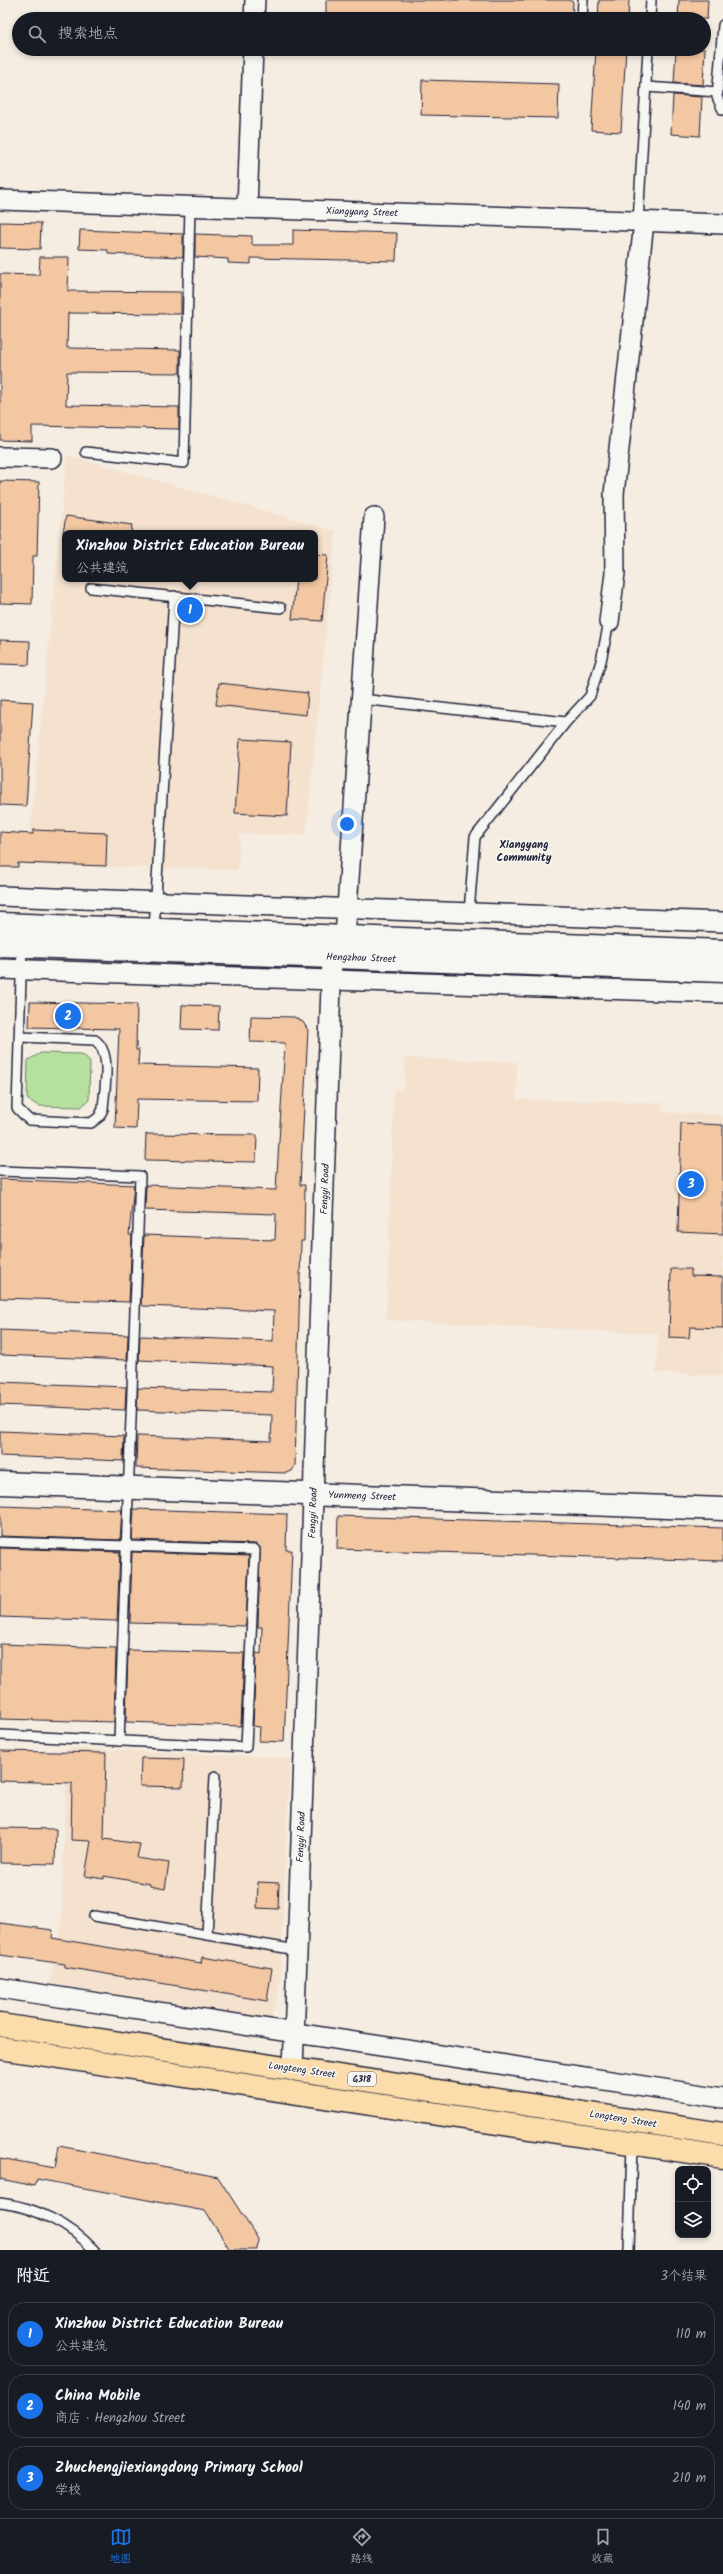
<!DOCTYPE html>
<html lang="zh">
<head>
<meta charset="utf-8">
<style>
	:root { --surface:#171b24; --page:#20242c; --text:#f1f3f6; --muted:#9ea1a6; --line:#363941; --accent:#1a73e8 }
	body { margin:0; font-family:Kalam,"LXGW WenKai TC",sans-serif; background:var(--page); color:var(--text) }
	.controls { position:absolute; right:12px; bottom:12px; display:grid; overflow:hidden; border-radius:8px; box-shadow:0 2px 6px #0003 }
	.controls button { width:36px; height:36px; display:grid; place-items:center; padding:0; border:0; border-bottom:1px solid var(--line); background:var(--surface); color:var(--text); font:20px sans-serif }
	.you { position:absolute; left:347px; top:824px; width:14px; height:14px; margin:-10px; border:3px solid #fff; border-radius:50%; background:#1a73e8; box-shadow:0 0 0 6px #1a73e833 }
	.badge { display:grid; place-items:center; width:26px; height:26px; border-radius:50%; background:var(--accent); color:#fff; font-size:13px; font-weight:700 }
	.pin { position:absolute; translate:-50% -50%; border:2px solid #fff; box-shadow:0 1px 4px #0006 }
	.popup { position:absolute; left:62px; top:530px; width:256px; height:52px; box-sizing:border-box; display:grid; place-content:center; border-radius:8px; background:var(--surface); filter:drop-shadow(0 1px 3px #0005); font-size:13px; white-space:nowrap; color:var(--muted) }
	.popup b { font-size:15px; color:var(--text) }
	.popup::after { content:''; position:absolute; left:50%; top:100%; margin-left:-8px; border:8px solid transparent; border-top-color:var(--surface) }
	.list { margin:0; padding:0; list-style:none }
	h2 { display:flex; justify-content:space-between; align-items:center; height:52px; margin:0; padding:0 16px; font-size:17px }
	h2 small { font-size:13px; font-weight:400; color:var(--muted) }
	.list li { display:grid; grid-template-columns:26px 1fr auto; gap:12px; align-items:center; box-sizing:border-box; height:64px; margin:0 8px 8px; padding:0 8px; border:1px solid var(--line); border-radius:16px }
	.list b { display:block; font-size:15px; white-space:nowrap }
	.list p { margin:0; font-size:13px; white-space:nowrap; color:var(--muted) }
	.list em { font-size:13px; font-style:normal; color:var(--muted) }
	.icon { flex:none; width:22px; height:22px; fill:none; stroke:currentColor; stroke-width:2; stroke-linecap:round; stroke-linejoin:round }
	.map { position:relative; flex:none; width:723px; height:2250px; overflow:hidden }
	.search { position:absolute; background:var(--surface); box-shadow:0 2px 6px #0003; left:12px; right:12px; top:12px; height:44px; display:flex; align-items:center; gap:10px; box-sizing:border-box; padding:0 14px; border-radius:22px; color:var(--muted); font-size:15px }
	.sheet { height:268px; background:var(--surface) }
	nav { display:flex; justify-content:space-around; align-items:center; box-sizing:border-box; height:56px; border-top:1px solid var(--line); background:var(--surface); font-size:11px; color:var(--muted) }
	nav a { display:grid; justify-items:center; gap:2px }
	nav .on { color:var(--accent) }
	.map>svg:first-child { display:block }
	.built { fill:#f4e2cf; fill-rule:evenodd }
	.green { fill:#b5e09d; stroke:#6c816c }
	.building { fill:#f3c7a2; stroke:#22223b }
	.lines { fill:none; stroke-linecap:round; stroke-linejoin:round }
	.service-casing { stroke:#22223b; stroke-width:12 }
	.minor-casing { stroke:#22223b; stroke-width:22 }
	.tertiary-casing { stroke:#22223b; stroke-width:25 }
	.secondary-casing { stroke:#22223b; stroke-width:25 }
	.trunk-casing { stroke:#22223b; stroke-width:25 }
	.service { stroke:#f6f6f2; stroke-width:9 }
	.minor { stroke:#f6f6f2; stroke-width:19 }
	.tertiary { stroke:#f6f6f2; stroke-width:22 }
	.secondary { stroke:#f6f6f2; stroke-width:22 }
	.trunk { stroke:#fbddab; stroke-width:22 }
	.labels { text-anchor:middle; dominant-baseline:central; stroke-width:3; stroke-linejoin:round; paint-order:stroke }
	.shield { fill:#f6f6f2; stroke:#626272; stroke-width:1 }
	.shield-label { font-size:9px; font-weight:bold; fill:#22223b }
	.street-label { font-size:10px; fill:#22223b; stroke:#f6f6f2 }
	.neighbourhood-label { font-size:11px; font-weight:bold; fill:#22223b; stroke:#f6f6f2 }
</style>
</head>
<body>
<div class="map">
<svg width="723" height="2250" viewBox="0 0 723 2250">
	<rect width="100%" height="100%" fill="#f5ede2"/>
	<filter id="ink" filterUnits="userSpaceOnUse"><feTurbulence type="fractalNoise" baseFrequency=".025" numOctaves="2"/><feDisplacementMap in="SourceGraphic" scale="8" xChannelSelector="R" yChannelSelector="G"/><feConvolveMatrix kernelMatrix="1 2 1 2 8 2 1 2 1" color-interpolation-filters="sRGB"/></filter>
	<g filter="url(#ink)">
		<!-- built -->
		<g class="built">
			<path d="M67 455 336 531 306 835 240 834 238 870 27 865ZM65 533H315V579H65Z"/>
			<polygon points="405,1058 517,1062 516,1099 663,1103 662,1112 723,1115 723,1376 656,1373 658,1334 386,1320 394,1089 404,1090"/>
			<polygon points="67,1748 290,1758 280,1986 271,2020 50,1984 61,1926"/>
		</g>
		<!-- green -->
		<polygon class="green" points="41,1053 82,1054 90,1061 89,1100 81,1107 39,1106 27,1099 28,1060"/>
		<!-- building -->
		<g class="building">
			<polygon points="326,0 569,0 573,2 572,19 326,15"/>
			<polygon points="599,0 629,0 628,19 598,19"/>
			<polygon points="679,0 708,0 707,19 678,19"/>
			<polygon points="596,49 626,49 621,132 591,130"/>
			<polygon points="676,49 705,49 703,85 674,83"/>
			<polygon points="422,80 559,84 558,118 421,115"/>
			<polygon points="673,95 702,97 700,136 671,134"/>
			<polygon points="0,222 41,223 40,249 0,248"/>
			<polygon points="80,230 183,234 183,257 108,254 108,250 79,249"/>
			<polygon points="293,230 397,233 396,261 251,258 251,264 228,263 228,259 195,257 195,234 252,236 252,245 293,245"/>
			<polygon points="40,257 69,257 68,291 181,292 181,314 68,313 67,348 180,350 180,373 67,372 66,405 179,407 179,429 32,426 32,441 0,440 0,274 39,275"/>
			<polygon points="0,481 39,482 37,556 33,556 32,604 0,603"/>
			<polygon points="66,516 132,525 131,533 63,533"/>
			<polygon points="315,554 328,555 322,621 292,619 296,579 315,579"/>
			<polygon points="0,640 30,641 29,665 0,664"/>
			<polygon points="219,683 308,693 306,715 216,705"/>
			<polygon points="0,700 33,702 26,806 0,805"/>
			<polygon points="240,739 291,742 287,816 235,813"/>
			<polygon points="33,830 107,833 106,866 18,863 18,867 0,867 0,832 33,834"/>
			<polygon points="30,1002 137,1004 136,1050 139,1050 138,1065 258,1068 257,1101 137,1099 136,1129 115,1128 119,1029 29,1027"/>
			<polygon points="182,1005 219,1006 218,1030 181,1029"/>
			<polygon points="251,1016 294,1017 303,1022 308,1030 300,1185 305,1185 304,1241 301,1241 295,1465 292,1471 286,1473 136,1468 137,1436 271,1441 272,1415 137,1410 138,1388 272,1392 273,1366 139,1360 140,1336 273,1341 274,1311 143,1306 141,1303 144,1235 275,1240 276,1214 145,1210 146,1185 276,1190 285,1043 250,1042"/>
			<polygon points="681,1123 723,1125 723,1234 678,1232"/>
			<polygon points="146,1134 257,1135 256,1162 145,1160"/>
			<polygon points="0,1179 134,1185 129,1235 132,1235 129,1302 0,1298"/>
			<polygon points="671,1269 691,1269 691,1276 723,1277 723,1328 690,1327 689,1338 669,1337"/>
			<polygon points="0,1330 128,1335 127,1360 0,1355"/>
			<polygon points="0,1382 126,1387 125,1410 0,1405"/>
			<polygon points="0,1431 124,1436 123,1461 0,1456"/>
			<polygon points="0,1506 122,1510 120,1540 0,1536"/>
			<polygon points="134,1509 287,1514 286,1550 292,1550 284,1742 259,1741 260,1727 253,1726 256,1653 261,1654 262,1627 258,1627 260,1547 255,1544 132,1540"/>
			<polygon points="338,1516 723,1528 723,1561 337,1549"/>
			<polygon points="0,1548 120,1552 117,1621 0,1617"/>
			<polygon points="132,1552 249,1556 246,1626 130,1623"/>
			<polygon points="0,1644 116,1648 114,1722 0,1719"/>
			<polygon points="128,1650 244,1653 241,1726 126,1722"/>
			<polygon points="0,1751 106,1753 104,1839 140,1844 137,1858 169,1863 165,1889 150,1886 150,1884 104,1876 104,1879 85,1876 91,1841 71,1840 72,1783 0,1781"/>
			<polygon points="141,1758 184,1759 183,1787 140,1786"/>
			<polygon points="0,1828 56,1829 55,1864 0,1863"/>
			<polygon points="258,1882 279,1883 278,1909 257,1908"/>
			<polygon points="0,1923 53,1930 52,1938 201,1963 202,1957 272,1968 267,2001 65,1967 65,1964 0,1955"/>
			<polygon points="59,2146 218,2177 258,2239 257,2250 230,2250 205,2211 37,2179 35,2186 0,2179 0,2158 55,2168"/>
		</g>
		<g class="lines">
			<!-- service casing -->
			<g class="service-casing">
				<g id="service">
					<polyline points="582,19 583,0"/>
					<polyline points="650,19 651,0"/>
					<polyline points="723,25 717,97 723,110"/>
					<polyline points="646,87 718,92"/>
					<polyline points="638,222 648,49"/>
					<polyline points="86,452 184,463 190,206"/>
					<polyline points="91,588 281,608"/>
					<polyline points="361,699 566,722 590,696 601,661 609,622"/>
					<polyline points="469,912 475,837 566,722"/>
					<polyline points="154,930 174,596"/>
					<path d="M19 1037 95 1040C113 1053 104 1090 103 1109L99 1117 91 1123 29 1120 17 1108 22 946"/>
					<polyline points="0,1171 140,1176 119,1741"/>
					<polyline points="0,1542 255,1550 246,1747 0,1735"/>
					<polyline points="94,1916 297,1950"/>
					<polyline points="207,1935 215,1776"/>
					<path d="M0 2203C35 2207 70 2224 94 2250"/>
					<polyline points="629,2250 632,2143"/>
				</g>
			</g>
			<!-- minor casing -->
			<g class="minor-casing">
				<g id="minor">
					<polyline points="254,19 255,0"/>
					<polyline points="0,200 723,224"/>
					<polyline points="247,208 253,49"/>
					<polyline points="0,457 52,458"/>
					<polyline points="609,622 615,573 614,494 644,222"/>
					<polyline points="0,896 723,922"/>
					<polyline points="345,937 374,517"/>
					<polyline points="0,969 723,993"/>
					<polyline points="0,1988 723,2098"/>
					<polyline points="293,2069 332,957"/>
				</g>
			</g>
			<!-- tertiary casing -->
			<g class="tertiary-casing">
				<polyline id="tertiary" points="0,1483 723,1509"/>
			</g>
			<!-- secondary casing -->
			<g class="secondary-casing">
				<g id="secondary">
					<polyline points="0,924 723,951"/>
					<polyline points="0,945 723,971"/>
				</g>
			</g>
			<!-- trunk casing -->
			<g class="trunk-casing">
				<g id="trunk">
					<polyline points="0,2025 723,2134"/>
					<polyline points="0,2048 723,2157"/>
				</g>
			</g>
			<!-- service -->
			<use href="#service" class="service"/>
			<!-- minor -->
			<use href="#minor" class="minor"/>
			<!-- tertiary -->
			<use href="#tertiary" class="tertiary"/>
			<!-- secondary -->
			<use href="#secondary" class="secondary"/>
			<!-- trunk -->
			<use href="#trunk" class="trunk"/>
		</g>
	</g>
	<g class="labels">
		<!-- shield labels -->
		<rect class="shield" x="348" y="2072" width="28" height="14" rx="3"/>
		<g class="shield-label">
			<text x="362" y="2079">G318</text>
		</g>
		<!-- street labels -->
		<g class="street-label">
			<text transform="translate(362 212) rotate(2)">Xiangyang Street</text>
			<text transform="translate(361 958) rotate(2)">Hengzhou Street</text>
			<text transform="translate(325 1189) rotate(-88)">Fengyi Road</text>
			<text transform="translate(362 1496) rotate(2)">Yunmeng Street</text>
			<text transform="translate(313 1513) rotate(-88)">Fengyi Road</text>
			<text transform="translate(301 1837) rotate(-88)">Fengyi Road</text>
			<text transform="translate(302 2070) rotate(8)">Longteng Street</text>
			<text transform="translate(623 2119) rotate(9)">Longteng Street</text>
		</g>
		<!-- neighbourhood labels -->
		<g class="neighbourhood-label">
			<text x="524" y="845">Xiangyang<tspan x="524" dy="13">Community</tspan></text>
		</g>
	</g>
</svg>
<div class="controls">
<button><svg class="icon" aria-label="locate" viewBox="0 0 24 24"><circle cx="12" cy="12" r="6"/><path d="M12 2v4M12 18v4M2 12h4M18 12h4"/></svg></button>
<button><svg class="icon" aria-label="layers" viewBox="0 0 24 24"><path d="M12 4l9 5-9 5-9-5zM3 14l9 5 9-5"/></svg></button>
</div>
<div class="you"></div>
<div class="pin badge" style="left:190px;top:610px">1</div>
<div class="popup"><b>Xinzhou District Education Bureau</b>公共建筑</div>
<div class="pin badge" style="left:68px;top:1016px">2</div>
<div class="pin badge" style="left:691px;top:1184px">3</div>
<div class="search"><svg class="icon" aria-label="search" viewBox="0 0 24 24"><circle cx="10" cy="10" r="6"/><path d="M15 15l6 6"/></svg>搜索地点</div>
</div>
<section class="sheet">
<h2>附近<small>3个结果</small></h2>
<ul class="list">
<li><span class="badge">1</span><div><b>Xinzhou District Education Bureau</b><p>公共建筑</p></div><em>110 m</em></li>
<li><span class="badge">2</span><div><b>China Mobile</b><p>商店 · Hengzhou Street</p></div><em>140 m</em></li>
<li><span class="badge">3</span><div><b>Zhuchengjiexiangdong Primary School</b><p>学校</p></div><em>210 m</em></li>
</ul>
</section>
<nav>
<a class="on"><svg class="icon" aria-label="map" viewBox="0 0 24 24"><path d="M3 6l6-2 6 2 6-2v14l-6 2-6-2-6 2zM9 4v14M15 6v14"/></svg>地图</a>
<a><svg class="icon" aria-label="directions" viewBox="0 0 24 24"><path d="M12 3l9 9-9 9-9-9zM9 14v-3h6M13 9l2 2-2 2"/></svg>路线</a>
<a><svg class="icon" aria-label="saved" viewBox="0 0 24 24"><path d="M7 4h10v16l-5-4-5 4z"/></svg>收藏</a>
</nav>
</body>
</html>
